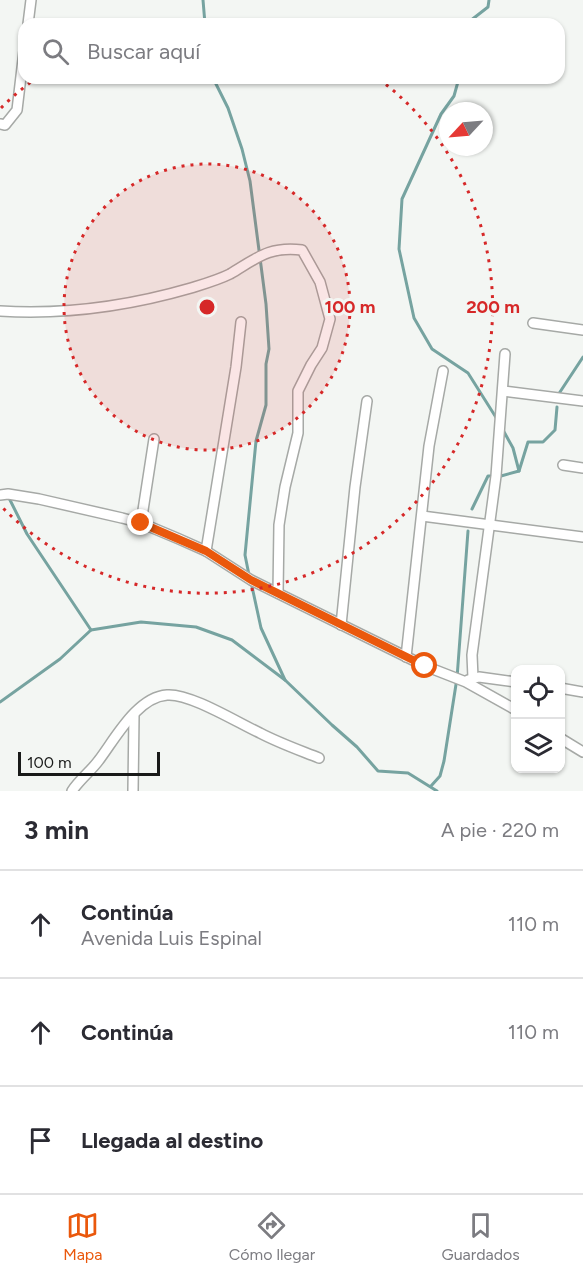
<!DOCTYPE html>
<html lang="es">
<head>
<meta charset="utf-8">
<style>
	:root { --surface:#fff; --page:#f7f7f7; --text:#2b2b33; --muted:#7c7c81; --line:#e1e1e2; --accent:#ea580c }
	body { margin:0; font-family:Figtree,sans-serif; background:var(--page); color:var(--text) }
	.controls { position:absolute; right:18px; bottom:18px; display:grid; overflow:hidden; border-radius:12px; box-shadow:0 2px 4px #0004 }
	.controls button { width:54px; height:54px; display:grid; place-items:center; padding:0; border:0; border-bottom:2px solid var(--line); background:var(--surface); color:var(--text); font:30px sans-serif }
	.compass { position:absolute; left:439px; top:102px; width:54px; height:54px; border-radius:50%; background:var(--surface); box-shadow:0 2px 4px #0004; rotate:244deg }
	.scale { position:absolute; left:18px; bottom:15px; width:142px; box-sizing:border-box; padding-left:6px; border:3px solid #191a19; border-top:0; font-size:16px; line-height:21px; white-space:nowrap; color:#191a19; -webkit-text-stroke:4px #f3f6f3; paint-order:stroke }
	.stop { position:absolute; width:18px; height:18px; margin:-14px; border:4px solid #ea580c; border-radius:50%; background:#fff }
	.stop.end { background:#ea580c; border-color:#fff; box-shadow:0 2px 6px #0008 }
	.list { margin:0; padding:0; list-style:none }
	h2 { display:flex; justify-content:space-between; align-items:center; height:78px; margin:0; padding:0 24px; font-size:26px }
	h2 small { font-size:20px; font-weight:400; color:var(--muted) }
	.list li { display:grid; grid-template-columns:39px 1fr auto; gap:18px; align-items:center; box-sizing:border-box; height:108px; padding:0 24px; border-top:2px solid var(--line) }
	.list b { display:block; font-size:22px; white-space:nowrap }
	.list p { margin:0; font-size:20px; white-space:nowrap; color:var(--muted) }
	.list em { font-size:20px; font-style:normal; color:var(--muted) }
	.icon { flex:none; width:33px; height:33px; fill:none; stroke:currentColor; stroke-width:2; stroke-linecap:round; stroke-linejoin:round }
	.map { position:relative; flex:none; width:583px; height:791px; overflow:hidden }
	.search { position:absolute; background:var(--surface); box-shadow:0 2px 4px #0004; left:18px; right:18px; top:18px; height:66px; display:flex; align-items:center; gap:15px; box-sizing:border-box; padding:0 21px; border-radius:18px; color:var(--muted); font-size:22px }
	.sheet { height:402px; background:var(--surface) }
	nav { display:flex; justify-content:space-around; align-items:center; box-sizing:border-box; height:84px; border-top:2px solid var(--line); background:var(--surface); font-size:16px; color:var(--muted) }
	nav a { display:grid; justify-items:center; gap:3px }
	nav .on { color:var(--accent) }
	.map>svg:first-child { display:block }
	.lines { fill:none; stroke-linecap:round; stroke-linejoin:round }
	.stream { stroke:#76a3a0; stroke-width:3 }
	.minor-casing { stroke:#a6a9a6; stroke-width:12 }
	.minor { stroke:#fff; stroke-width:9 }
	.route { stroke:#ea580c; stroke-width:8 }
	.ring { fill:none; stroke:#d62828; stroke-width:3; stroke-dasharray:3 6 }
	.centre { fill:#d62828; stroke:#f3f6f3; stroke-width:3 }
	.ring-label { font-size:18px; text-anchor:middle; font-weight:bold; fill:#d62828; stroke:#f3f6f3; stroke-width:6; stroke-linejoin:round; paint-order:stroke }
</style>
</head>
<body>
<div class="map">
<svg width="583" height="791" viewBox="0 0 583 791">
	<rect width="100%" height="100%" fill="#f3f6f3"/>
	<g class="lines">
		<!-- stream -->
		<g class="stream">
			<polyline points="203,0 205,24"/>
			<polyline points="469,24 470,21 488,7 489,0"/>
			<polyline points="213,78 228,108 242,149 250,181 266,304 269,349 266,364 266,405 256,441 245,555 249,575"/>
			<polyline points="459,78 454,96 441,114 402,199 399,249 414,318 432,349 468,373 497,419"/>
			<polyline points="558,395 583,357"/>
			<polyline points="503,430 513,448 519,471"/>
			<polyline points="9,498 27,534 91,630"/>
			<polyline points="472,509 488,476 501,476 519,471 528,442 543,442 555,430 557,407"/>
			<polyline points="251,582 261,628 285,680"/>
			<polyline points="0,702 60,659 91,630 141,622 196,627 232,640 285,680 332,725 357,747 378,771 408,773 437,791"/>
			<polyline points="431,786 440,776 444,761 457,678 468,531"/>
		</g>
		<!-- minor casing -->
		<g class="minor-casing">
			<g id="minor">
				<polyline points="28,24 31,0"/>
				<polyline points="0,124 5,125 17,110 24,51"/>
				<path d="M0 311C65 315 129 306 191 288 204 284 218 280 230 274 257 258 269 246 302 250L320 282 330 319 322 348 311 365 298 391V433L285 487 279 525 278 593"/>
				<polyline points="533,323 583,330"/>
				<polyline points="503,391 583,401"/>
				<polyline points="563,465 583,468"/>
				<polyline points="0,495 8,494 39,499 122,518 141,523 179,539 206,551 251,580 425,666 466,682 516,710"/>
				<polyline points="422,516 583,537"/>
				<polyline points="141,523 154,439"/>
				<polyline points="206,551 236,367 241,322"/>
				<polyline points="341,625 355,487 367,401"/>
				<polyline points="406,657 429,446 443,371"/>
				<polyline points="473,678 472,655 496,476 505,354"/>
				<polyline points="468,680 479,677 516,682"/>
				<polyline points="560,688 583,692"/>
				<polyline points="560,738 583,752"/>
				<path d="M72 791C80 779 91 771 99 760 115 739 137 697 167 695 190 693 238 723 260 733 279 743 299 750 319 758"/>
				<polyline points="133,791 134,715"/>
			</g>
		</g>
		<!-- minor -->
		<use href="#minor" class="minor"/>
	</g>
	<g class="lines">
		<!-- route -->
		<polyline class="route" points="141,523 206,551 251,580 425,666"/>
	</g>
	<!-- distance rings -->
	<circle cx="207" cy="307" r="143" fill="#d62828" fill-opacity=".12"/>
	<g class="ring">
		<circle cx="207" cy="307" r="143"/>
		<path d="M1 108A286 286 0 0 1 35 79M167 24A286 286 0 0 1 247 24M379 79A286 286 0 1 1 1 506"/>
	</g>
	<circle cx="207" cy="307" r="9" class="centre"/>
	<g class="ring-label">
		<text x="350" y="313">100 m</text>
		<text x="493" y="313">200 m</text>
	</g>
</svg>
<div class="controls">
<button><svg class="icon" aria-label="locate" viewBox="0 0 24 24"><circle cx="12" cy="12" r="6"/><path d="M12 2v4M12 18v4M2 12h4M18 12h4"/></svg></button>
<button><svg class="icon" aria-label="layers" viewBox="0 0 24 24"><path d="M12 4l9 5-9 5-9-5zM3 14l9 5 9-5"/></svg></button>
</div>
<svg class="compass" viewBox="-18 -18 36 36"><path d="M0-13l5 13h-10z" fill="#e53935"/><path d="M0 13l5-13h-10z" fill="#7c7c81"/></svg>
<div class="scale">100 m</div>
<div class="stop" style="left:425px;top:666px"></div>
<div class="stop end" style="left:141px;top:523px"></div>
<div class="search"><svg class="icon" aria-label="search" viewBox="0 0 24 24"><circle cx="10" cy="10" r="6"/><path d="M15 15l6 6"/></svg>Buscar aquí</div>
</div>
<section class="sheet">
<h2>3 min<small>A pie · 220 m</small></h2>
<ul class="list">
<li><svg class="icon" aria-label="ahead" viewBox="0 0 24 24"><path d="M12 20V5M6 11l6-6 6 6"/></svg><div><b>Continúa</b><p>Avenida Luis Espinal</p></div><em>110 m</em></li>
<li><svg class="icon" aria-label="ahead" viewBox="0 0 24 24"><path d="M12 20V5M6 11l6-6 6 6"/></svg><div><b>Continúa</b></div><em>110 m</em></li>
<li><svg class="icon" aria-label="arrive" viewBox="0 0 24 24"><path d="M6 21V4h12l-3 4 3 4H6"/></svg><div><b>Llegada al destino</b></div></li>
</ul>
</section>
<nav>
<a class="on"><svg class="icon" aria-label="map" viewBox="0 0 24 24"><path d="M3 6l6-2 6 2 6-2v14l-6 2-6-2-6 2zM9 4v14M15 6v14"/></svg>Mapa</a>
<a><svg class="icon" aria-label="directions" viewBox="0 0 24 24"><path d="M12 3l9 9-9 9-9-9zM9 14v-3h6M13 9l2 2-2 2"/></svg>Cómo llegar</a>
<a><svg class="icon" aria-label="saved" viewBox="0 0 24 24"><path d="M7 4h10v16l-5-4-5 4z"/></svg>Guardados</a>
</nav>
</body>
</html>
